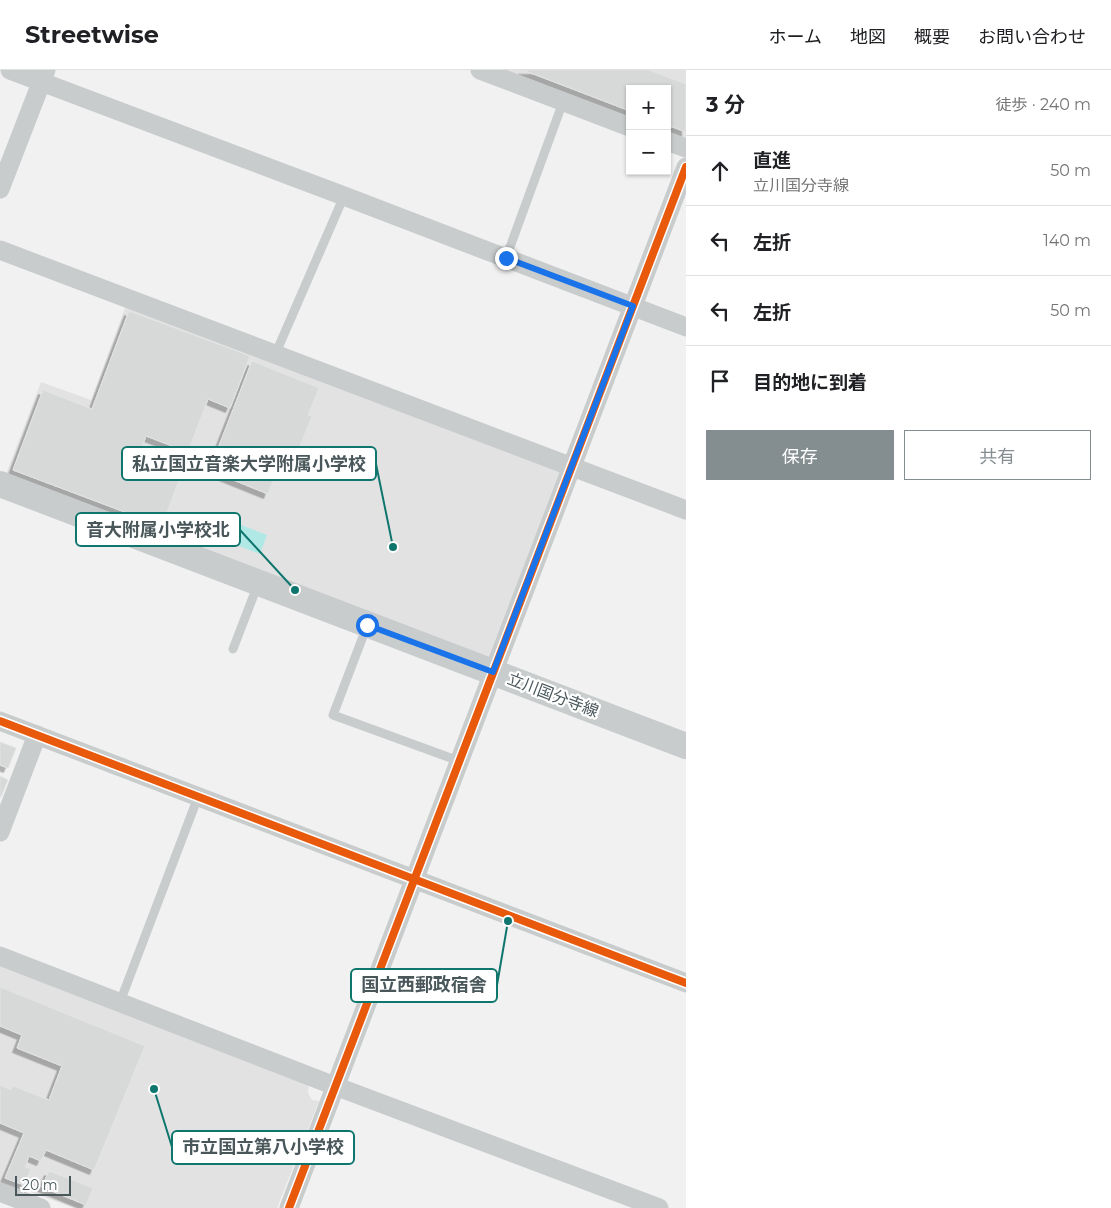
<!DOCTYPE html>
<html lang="ja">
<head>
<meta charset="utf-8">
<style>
	:root { --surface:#fff; --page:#f6f6f6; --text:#202124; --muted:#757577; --line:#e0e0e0; --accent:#848d90 }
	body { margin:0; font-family:Montserrat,"Noto Sans JP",sans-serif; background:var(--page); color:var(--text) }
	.controls { position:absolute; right:15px; top:15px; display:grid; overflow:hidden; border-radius:0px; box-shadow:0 1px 4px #0004 }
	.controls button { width:45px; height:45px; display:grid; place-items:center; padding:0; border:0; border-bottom:1px solid var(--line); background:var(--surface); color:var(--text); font:25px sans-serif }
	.scale { position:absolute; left:15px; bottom:12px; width:56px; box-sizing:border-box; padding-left:5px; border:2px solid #49575b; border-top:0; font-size:14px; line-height:18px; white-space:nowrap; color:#49575b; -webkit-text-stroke:4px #fff; paint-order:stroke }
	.stop { position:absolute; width:15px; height:15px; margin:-11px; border:4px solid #1a73e8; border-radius:50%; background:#fff }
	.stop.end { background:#1a73e8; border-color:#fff; box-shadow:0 1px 5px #0008 }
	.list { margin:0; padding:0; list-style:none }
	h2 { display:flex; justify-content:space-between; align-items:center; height:65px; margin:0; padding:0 20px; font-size:21px }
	h2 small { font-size:16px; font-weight:400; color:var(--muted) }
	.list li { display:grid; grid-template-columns:32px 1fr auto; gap:15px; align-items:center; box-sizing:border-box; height:70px; padding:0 20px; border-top:1px solid var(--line) }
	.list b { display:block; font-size:19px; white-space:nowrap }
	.list p { margin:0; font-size:16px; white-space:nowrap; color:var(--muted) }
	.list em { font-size:16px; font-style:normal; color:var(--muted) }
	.actions { display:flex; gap:10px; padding:15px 20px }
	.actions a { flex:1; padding:11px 0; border:1px solid var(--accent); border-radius:0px; text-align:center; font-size:18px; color:var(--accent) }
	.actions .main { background:var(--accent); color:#fff }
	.icon { flex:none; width:28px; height:28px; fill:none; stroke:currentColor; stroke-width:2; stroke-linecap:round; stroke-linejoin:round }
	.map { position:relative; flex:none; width:686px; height:1138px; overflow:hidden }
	header { display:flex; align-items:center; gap:30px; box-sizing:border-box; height:70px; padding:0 25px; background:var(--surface); border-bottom:1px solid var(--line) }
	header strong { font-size:24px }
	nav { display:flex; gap:28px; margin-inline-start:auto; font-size:18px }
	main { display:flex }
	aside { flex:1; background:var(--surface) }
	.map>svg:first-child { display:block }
	.education { fill:#e3e2e3 }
	.water { fill:#b0e8e6 }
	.building { fill:#d7d9d9; stroke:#e2e3e3; filter:url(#shadow) }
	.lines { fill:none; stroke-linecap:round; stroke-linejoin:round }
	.lane { stroke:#c9cccc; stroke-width:9 }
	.street { stroke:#c9cccc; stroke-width:19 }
	.secondary { stroke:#c8cccc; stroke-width:26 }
	.cycleway-casing { stroke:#fff; stroke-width:11 }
	.cycleway { stroke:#e8590c; stroke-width:8 }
	.route { stroke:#1a73e8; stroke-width:6 }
	.labels { text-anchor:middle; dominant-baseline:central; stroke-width:4.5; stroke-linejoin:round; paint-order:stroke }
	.street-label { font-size:16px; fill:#49575b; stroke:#fff }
	.leader { fill:none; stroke:#0f766e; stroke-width:2 }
	.callout-dot { fill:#0f766e; stroke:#fff; stroke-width:2 }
	.callout { fill:#fff; stroke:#0f766e; stroke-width:2 }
	.callout-label { font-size:18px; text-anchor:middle; font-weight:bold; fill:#49575b }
</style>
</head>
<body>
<header>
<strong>Streetwise</strong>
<nav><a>ホーム</a><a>地図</a><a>概要</a><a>お問い合わせ</a></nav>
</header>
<main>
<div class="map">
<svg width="686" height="1138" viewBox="0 0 686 1138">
	<defs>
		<filter id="shadow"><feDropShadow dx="-4.5" dy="4.5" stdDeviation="0" flood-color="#0004"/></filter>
	</defs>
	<rect width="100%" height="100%" fill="#f1f1f1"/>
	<!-- education -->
	<g class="education">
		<polygon points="492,0 686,0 686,74 667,67 667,19 630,19 630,53"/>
		<polygon points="126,235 560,400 488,591 5,407 41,312 91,330"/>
		<polygon points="0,893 309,1014 308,1023 312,1030 319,1031 277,1138 74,1138 0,1111"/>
	</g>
	<!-- water -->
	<polygon class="water" points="215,445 267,465 260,484 208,464"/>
	<!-- building -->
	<g class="building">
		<polygon points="523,0 649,0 686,14 686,62 667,55 667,19 630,19 630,41"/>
		<polygon points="129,241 250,286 230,338 208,329 188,382 146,366 139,385 182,402 162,456 13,400 43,320 92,339"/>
		<polygon points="252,291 319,318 308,345 312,346 296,386 292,384 284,403 277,400 268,424 216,403 222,389 215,386"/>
		<polygon points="0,672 16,678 8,698 0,695"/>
		<polygon points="0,706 8,710 1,727 0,727"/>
		<polygon points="0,917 145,976 94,1100 46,1080 41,1091 29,1086 25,1097 31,1099 24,1115 5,1108 24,1063 0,1053 0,1015 11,1020 13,1016 49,1030 62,996 17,978 22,965 0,956"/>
		<polygon points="49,1101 93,1118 86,1135 42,1117"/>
	</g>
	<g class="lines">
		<!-- lane -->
		<g class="lane">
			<polyline points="506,188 563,32"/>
			<polyline points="275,285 344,126"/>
			<polyline points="367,556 333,645 459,691"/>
			<polyline points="233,579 258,514"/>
			<polyline points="120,932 198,727"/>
		</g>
		<!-- street -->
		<g class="street">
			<polyline points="10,0 344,126 686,257"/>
			<polyline points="480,0 630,57"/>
			<polyline points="667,71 686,78"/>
			<polyline points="0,119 46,0"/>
			<polyline points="0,180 686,440"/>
			<polyline points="0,651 686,913"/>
			<polyline points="0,762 37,665"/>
			<polyline points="0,886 335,1016 659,1138"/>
			<polyline points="0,1122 41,1138"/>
			<path d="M289 1138C420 791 553 444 686 97"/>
		</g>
		<!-- secondary -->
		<polyline class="secondary" points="0,414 686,676"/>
		<!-- cycleway casing -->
		<g class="cycleway-casing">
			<g id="cycleway">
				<polyline points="0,651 686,913"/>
				<path d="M289 1138C420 791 553 444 686 97"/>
			</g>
		</g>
		<!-- cycleway -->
		<use href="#cycleway" class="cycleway"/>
	</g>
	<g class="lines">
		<!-- route -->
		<polyline class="route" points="367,555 493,602 633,236 506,188"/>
	</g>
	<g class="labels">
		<!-- street labels -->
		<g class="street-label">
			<text transform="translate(553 625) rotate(21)">立川国分寺線</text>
		</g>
	</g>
	<!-- callouts -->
	<path class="leader" d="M393 477L376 394M295 520L240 460M508 851L497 915M154 1019L172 1077"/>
	<g class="callout-dot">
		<circle cx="393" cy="477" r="5"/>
		<circle cx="295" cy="520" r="5"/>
		<circle cx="508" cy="851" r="5"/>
		<circle cx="154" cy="1019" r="5"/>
	</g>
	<g class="callout">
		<rect x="122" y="377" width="254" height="33" rx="5"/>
		<rect x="76" y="443" width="164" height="33" rx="5"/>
		<rect x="351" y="899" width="146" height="33" rx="5"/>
		<rect x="172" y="1061" width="182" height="33" rx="5"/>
	</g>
	<g class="callout-label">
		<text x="249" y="400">私立国立音楽大学附属小学校</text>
		<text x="158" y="466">音大附属小学校北</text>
		<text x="424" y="921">国立西郵政宿舎</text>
		<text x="263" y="1083">市立国立第八小学校</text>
	</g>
</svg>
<div class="controls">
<button>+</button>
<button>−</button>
</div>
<div class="scale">20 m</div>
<div class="stop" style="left:367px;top:555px"></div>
<div class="stop end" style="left:506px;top:188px"></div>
</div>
<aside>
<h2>3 分<small>徒歩 · 240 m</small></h2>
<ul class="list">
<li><svg class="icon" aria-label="ahead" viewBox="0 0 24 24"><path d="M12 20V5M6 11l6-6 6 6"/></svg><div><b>直進</b><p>立川国分寺線</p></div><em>50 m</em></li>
<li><svg class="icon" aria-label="left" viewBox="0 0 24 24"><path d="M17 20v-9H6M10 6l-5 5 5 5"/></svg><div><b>左折</b></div><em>140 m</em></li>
<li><svg class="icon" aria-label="left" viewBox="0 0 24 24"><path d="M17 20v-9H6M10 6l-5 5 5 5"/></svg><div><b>左折</b></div><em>50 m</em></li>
<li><svg class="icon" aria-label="arrive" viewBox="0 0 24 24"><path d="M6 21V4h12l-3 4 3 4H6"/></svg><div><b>目的地に到着</b></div></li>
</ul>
<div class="actions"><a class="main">保存</a><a>共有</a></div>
</aside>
</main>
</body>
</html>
